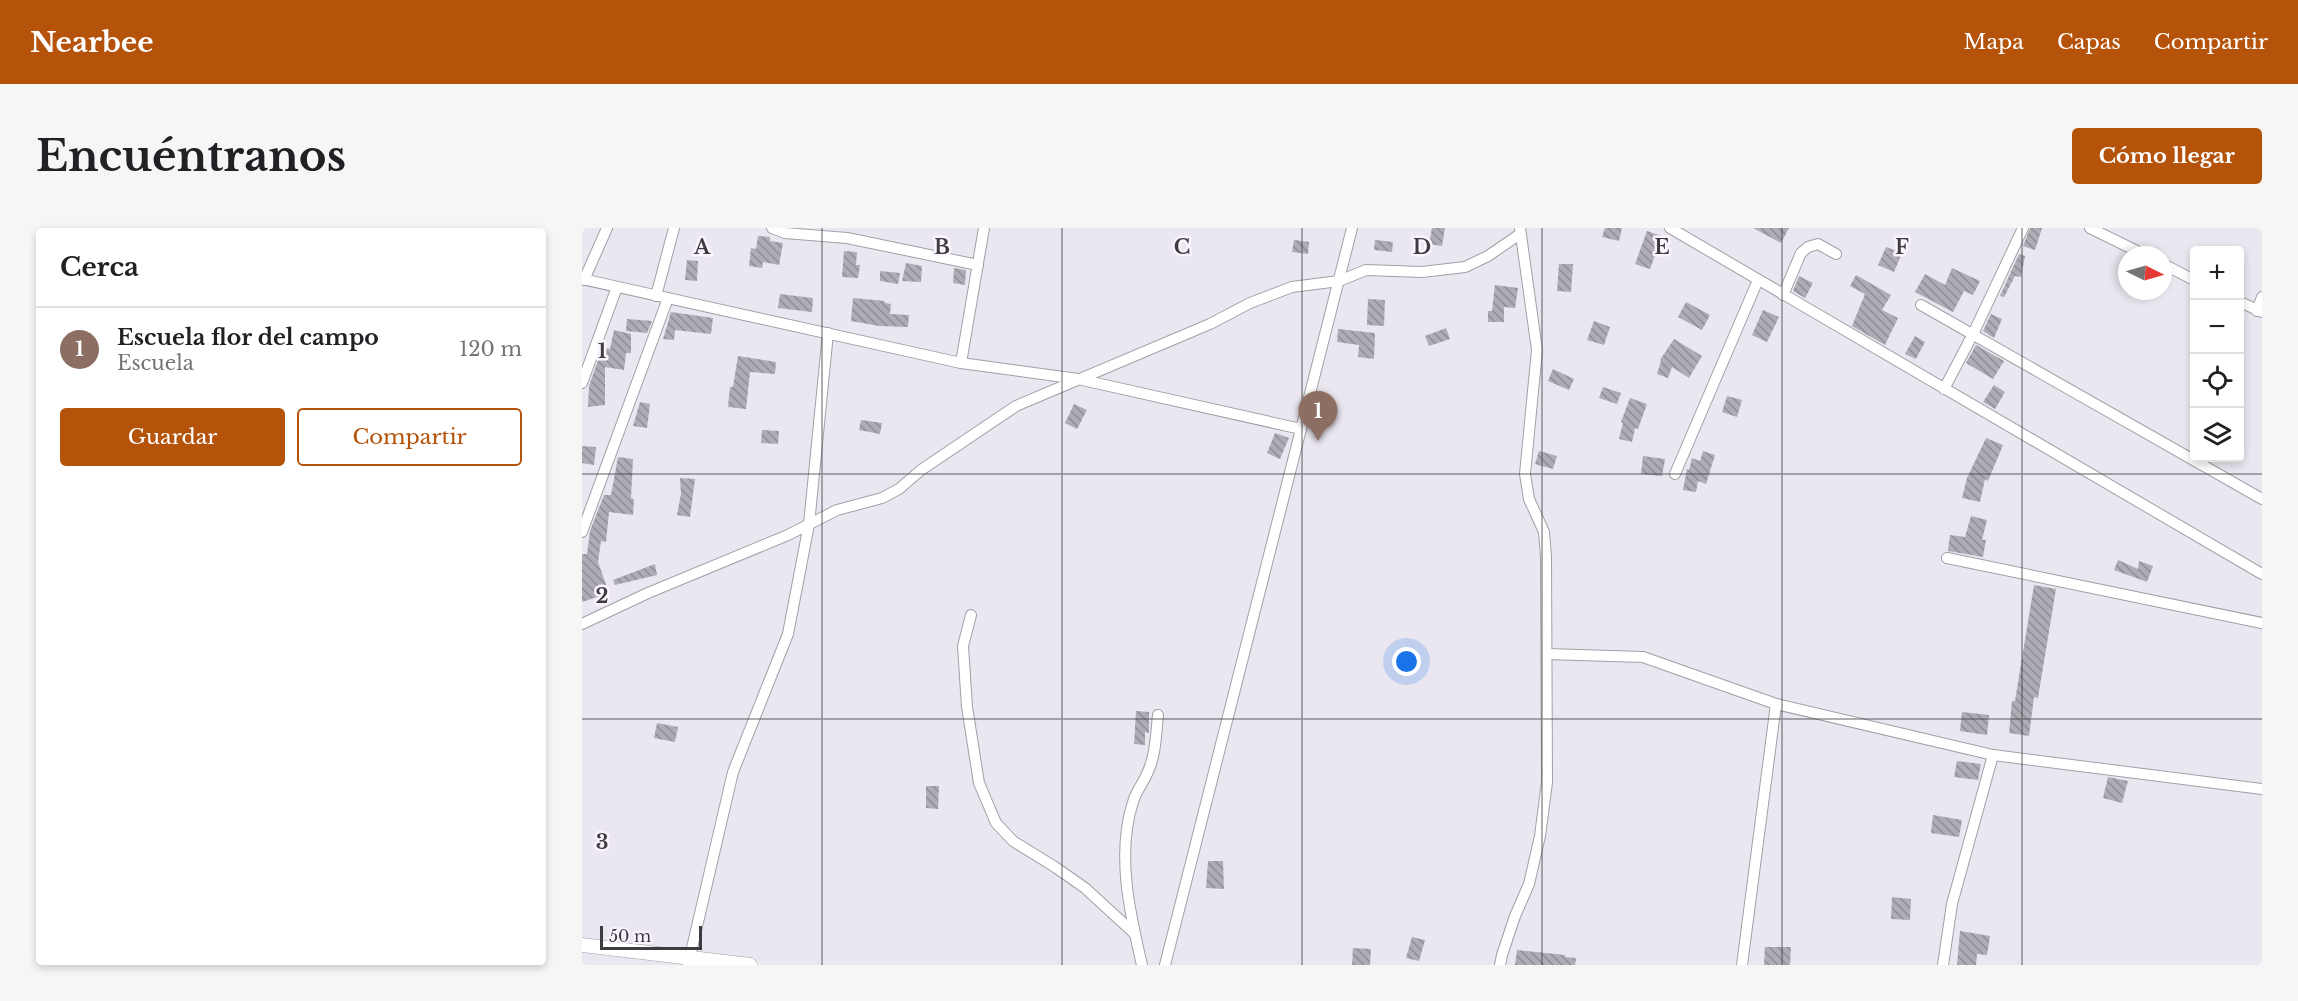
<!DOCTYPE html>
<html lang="es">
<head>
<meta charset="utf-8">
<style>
	:root { --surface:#fff; --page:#f6f6f6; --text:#202124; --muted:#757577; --line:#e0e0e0; --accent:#b45309 }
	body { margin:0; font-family:"Libre Baskerville",serif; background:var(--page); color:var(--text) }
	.controls { position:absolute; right:18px; top:18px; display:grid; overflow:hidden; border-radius:6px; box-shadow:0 3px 9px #0003 }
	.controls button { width:54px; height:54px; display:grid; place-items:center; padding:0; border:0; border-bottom:2px solid var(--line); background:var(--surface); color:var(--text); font:30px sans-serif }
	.compass { position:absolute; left:1536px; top:18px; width:54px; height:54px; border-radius:50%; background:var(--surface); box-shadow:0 3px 9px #0003; rotate:95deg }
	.scale { position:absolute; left:18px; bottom:15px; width:102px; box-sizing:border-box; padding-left:6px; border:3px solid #3e3c40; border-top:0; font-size:16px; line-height:21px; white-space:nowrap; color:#3e3c40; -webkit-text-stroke:4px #f9f4fe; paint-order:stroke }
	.you { position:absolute; left:825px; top:434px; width:21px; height:21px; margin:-15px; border:4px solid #fff; border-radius:50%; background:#1a73e8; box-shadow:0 0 0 9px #1a73e833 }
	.badge { display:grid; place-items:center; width:39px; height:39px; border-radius:50%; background:var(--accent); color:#fff; font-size:20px; font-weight:700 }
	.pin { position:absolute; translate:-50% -50px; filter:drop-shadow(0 2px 3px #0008) }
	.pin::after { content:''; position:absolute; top:32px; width:21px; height:18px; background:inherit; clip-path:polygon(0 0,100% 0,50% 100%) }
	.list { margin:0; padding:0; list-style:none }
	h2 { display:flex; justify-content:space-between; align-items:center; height:78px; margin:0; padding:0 24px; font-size:26px }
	h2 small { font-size:20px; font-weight:400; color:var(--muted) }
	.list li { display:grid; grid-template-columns:39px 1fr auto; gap:18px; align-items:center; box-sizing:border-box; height:84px; padding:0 24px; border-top:2px solid var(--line) }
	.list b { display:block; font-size:22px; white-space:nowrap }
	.list p { margin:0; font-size:20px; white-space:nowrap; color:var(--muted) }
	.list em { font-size:20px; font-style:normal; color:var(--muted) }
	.actions { display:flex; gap:12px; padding:18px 24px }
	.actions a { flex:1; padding:14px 0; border:2px solid var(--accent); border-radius:6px; text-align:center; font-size:21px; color:var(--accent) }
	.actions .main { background:var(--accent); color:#fff }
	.icon { flex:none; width:33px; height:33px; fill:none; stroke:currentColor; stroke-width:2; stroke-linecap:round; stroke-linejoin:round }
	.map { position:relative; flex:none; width:1680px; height:737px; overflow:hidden; border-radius:6px }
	header { display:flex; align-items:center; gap:36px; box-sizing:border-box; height:84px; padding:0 30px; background:var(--accent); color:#fff }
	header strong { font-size:28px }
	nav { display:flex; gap:33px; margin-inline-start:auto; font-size:21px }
	.intro { display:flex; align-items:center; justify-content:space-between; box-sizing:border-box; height:144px; padding:0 36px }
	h1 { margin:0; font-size:42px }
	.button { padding:15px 27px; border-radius:6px; background:var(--accent); color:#fff; font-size:21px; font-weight:700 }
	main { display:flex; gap:36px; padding:0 36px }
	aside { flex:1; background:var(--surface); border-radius:6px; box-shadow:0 3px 9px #0003 }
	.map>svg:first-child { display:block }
	.building { fill:url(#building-back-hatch) }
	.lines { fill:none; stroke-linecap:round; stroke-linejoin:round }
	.minor-casing { stroke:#a39fa7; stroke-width:12 }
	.tertiary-casing { stroke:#a39fa7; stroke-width:15 }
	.minor { stroke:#fff; stroke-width:10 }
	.tertiary { stroke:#fff; stroke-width:14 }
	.grid { fill:none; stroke:#3e3c40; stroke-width:1.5; stroke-opacity:0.55 }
	.grid-label { font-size:20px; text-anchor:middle; font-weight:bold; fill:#3e3c40; stroke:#f9f4fe; stroke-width:5; stroke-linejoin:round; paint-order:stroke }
</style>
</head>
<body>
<header>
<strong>Nearbee</strong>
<nav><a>Mapa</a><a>Capas</a><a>Compartir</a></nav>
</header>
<div class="intro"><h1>Encuéntranos</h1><a class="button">Cómo llegar</a></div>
<main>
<aside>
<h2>Cerca<small></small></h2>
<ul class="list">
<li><span class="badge" style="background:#8d6e63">1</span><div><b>Escuela flor del campo</b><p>Escuela</p></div><em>120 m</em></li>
</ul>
<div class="actions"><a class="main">Guardar</a><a>Compartir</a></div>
</aside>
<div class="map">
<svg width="1680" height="737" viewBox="0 0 1680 737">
	<defs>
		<pattern id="building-back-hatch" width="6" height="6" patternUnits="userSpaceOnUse" patternTransform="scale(1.5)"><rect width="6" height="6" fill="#b0acb5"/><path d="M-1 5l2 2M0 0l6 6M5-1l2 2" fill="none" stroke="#918d95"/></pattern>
	</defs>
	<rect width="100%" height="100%" fill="#ebe7f0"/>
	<!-- building -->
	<g class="building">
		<polygon points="850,0 863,0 860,18 847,16"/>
		<polygon points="1023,0 1040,0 1037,13 1020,9"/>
		<polygon points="1171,0 1207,0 1199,15"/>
		<polygon points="1448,0 1460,0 1453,22 1441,18"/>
		<polygon points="1065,3 1080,8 1068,41 1053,36"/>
		<polygon points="176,8 188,9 188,13 201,15 197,37 181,34 180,40 167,38 169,20 174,21"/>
		<polygon points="712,12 727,14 726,26 710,24"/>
		<polygon points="793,12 811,14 810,24 792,22"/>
		<polygon points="1304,19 1320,25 1312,44 1296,37"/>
		<polygon points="262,23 275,24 274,37 278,37 276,50 260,49"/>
		<polygon points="1437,26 1443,28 1439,49 1433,48 1422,69 1418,68"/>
		<polygon points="105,32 116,33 115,53 103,52"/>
		<polygon points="324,35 340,38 339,54 320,53"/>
		<polygon points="977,36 991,36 989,64 975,63"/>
		<polygon points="372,40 384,42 383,57 371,55"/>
		<polygon points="1370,40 1398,53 1391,67 1382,63 1371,84 1333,64 1343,46 1363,57"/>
		<polygon points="298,43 318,45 316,56 298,53"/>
		<polygon points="1274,47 1309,67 1300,82 1316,90 1303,117 1270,98 1283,66 1268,58"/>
		<polygon points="1217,48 1231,55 1223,70 1211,63"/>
		<polygon points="913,57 936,60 933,80 922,79 922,94 906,94 906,83 910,83"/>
		<polygon points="198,66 231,70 230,84 196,80"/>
		<polygon points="271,70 303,73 303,75 309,76 308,86 327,87 326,99 297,98 269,93"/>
		<polygon points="786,71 803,72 802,98 785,97"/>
		<polygon points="1104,74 1128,87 1120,102 1096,89"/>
		<polygon points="1181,82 1197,89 1185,114 1170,107"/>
		<polygon points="89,84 131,90 129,106 93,102 92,112 81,111"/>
		<polygon points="1409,86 1420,91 1412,110 1401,103"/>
		<polygon points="45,91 70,93 65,105 44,103"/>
		<polygon points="1012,93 1028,99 1022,117 1005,112"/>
		<polygon points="864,100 868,111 847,118 843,108"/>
		<polygon points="756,101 793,105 792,131 776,129 777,117 755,114"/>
		<polygon points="32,102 49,106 49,125 44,125 42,142 23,139 23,177 6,179 7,158 22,115 23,120 28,121"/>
		<polygon points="1333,108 1343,114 1334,131 1323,126"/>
		<polygon points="1092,111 1120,128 1107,150 1090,139 1086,150 1075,146 1079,133 1078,132"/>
		<polygon points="1394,117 1422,133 1411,151 1384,135"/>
		<polygon points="156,128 194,134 193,146 168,144 164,181 146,179 148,159 151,159"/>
		<polygon points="971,141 992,151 987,162 966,153"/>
		<polygon points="1412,157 1423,164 1413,181 1401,174"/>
		<polygon points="1021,159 1039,165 1035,176 1017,170"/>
		<polygon points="1145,168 1160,172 1155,189 1140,184"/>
		<polygon points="1048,170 1065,176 1056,201 1053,200 1050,214 1037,211 1041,195 1039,194"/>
		<polygon points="58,174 68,176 65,200 51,198"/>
		<polygon points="492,176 505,182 495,201 483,195"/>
		<polygon points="279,192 300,195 298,206 277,202"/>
		<polygon points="180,202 197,203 196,216 179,215"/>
		<polygon points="693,205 707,210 698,231 685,225"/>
		<polygon points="1404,210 1421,217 1406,253 1403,251 1398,274 1380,270 1385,250"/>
		<polygon points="0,218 14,219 12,237 0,235"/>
		<polygon points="957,223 975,228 971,241 953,236"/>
		<polygon points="1121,223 1133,227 1124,256 1116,253 1114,264 1101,262 1105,241 1107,242 1110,230 1118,233"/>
		<polygon points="1061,228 1083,231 1080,248 1059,246"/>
		<polygon points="36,229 51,231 49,270 52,271 51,287 27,284 24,314 19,313 16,334 27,365 0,374 0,326 5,326 8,303 22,267 29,267"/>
		<polygon points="98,250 113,251 108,289 95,287 99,266"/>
		<polygon points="1389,288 1405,292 1400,312 1404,312 1401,329 1366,323 1368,307 1383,309"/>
		<polygon points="1536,332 1556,341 1557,333 1571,338 1565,354 1532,342"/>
		<polygon points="73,336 75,347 33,357 31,352"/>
		<polygon points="1452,357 1474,361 1456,470 1452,469 1447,508 1427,505 1430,473 1433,473"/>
		<polygon points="554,483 567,484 567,505 563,504 563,517 552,516"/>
		<polygon points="1380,484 1407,487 1405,507 1378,503"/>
		<polygon points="75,495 96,499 93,514 72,510"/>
		<polygon points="1375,533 1399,536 1396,552 1372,549"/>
		<polygon points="1526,549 1546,553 1540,575 1521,570"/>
		<polygon points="344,558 357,558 356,581 344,580"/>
		<polygon points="1351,587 1380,592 1377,609 1349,605"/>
		<polygon points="626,633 641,633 642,661 624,660"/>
		<polygon points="1310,669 1329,671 1328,692 1309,691"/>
		<polygon points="1378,703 1408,708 1405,727 1395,726 1394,737 1375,737"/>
		<polygon points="830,709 843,712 837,733 824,730"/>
		<polygon points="1183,719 1209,719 1208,737 1182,737"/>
		<polygon points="771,720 789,721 788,737 770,737"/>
		<polygon points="935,722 983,727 983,729 994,730 993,737 933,737"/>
	</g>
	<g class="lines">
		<!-- minor casing -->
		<g class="minor-casing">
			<g id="minor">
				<polyline points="190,0 203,5 265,10 396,37"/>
				<polyline points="1088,0 1680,346"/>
				<polyline points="1508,0 1563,27"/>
				<polyline points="1581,36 1612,52"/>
				<polyline points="0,51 379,135 496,151 719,201"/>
				<polyline points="2,52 25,0"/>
				<polyline points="1201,67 1219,25 1226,19 1236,16 1254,26"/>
				<polyline points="74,68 92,0"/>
				<polyline points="1658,74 1680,84"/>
				<polyline points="1339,77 1680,271"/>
				<polyline points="1675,83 1680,69"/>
				<polyline points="379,135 402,0"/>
				<polyline points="0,155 35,59"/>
				<polyline points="1362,161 1391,106 1441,0"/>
				<polyline points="1093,246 1176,52"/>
				<polyline points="0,304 86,70"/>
				<polyline points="1365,330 1680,395"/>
				<polyline points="389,387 381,418 385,479 397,555 414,595 431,613 473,639 503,660 552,705"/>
				<polyline points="0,396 66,365 206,307 255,282 300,270 317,261 339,242 434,178 628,96 668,75 710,59 757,53 784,42 840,44 883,39 906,28 938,6"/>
				<polyline points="965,426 1061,429 1194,476 1411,527 1680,561"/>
				<polyline points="106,737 151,544 206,406 227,296 246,105"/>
				<path d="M560 737C548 686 534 626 551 574 554 563 563 553 567 541 574 525 574 505 576 487"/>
				<polyline points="583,737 770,0"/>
				<polyline points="918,737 920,727 933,688 947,656 958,608 965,554 964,329 962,304 947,271 943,246 955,122 938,0"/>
				<polyline points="1160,737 1194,476"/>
				<polyline points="1361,737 1370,676 1411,527"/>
			</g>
		</g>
		<!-- tertiary casing -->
		<g class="tertiary-casing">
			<polyline id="tertiary" points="0,717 168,737"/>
		</g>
		<!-- minor -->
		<use href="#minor" class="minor"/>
		<!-- tertiary -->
		<use href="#tertiary" class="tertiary"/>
	</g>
	<!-- grid -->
	<path class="grid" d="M240 0V737M480 0V737M720 0V737M960 0V737M1200 0V737M1440 0V737M0 246H1680M0 491H1680"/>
	<g class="grid-label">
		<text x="120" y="26">A</text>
		<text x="360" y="26">B</text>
		<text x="600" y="26">C</text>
		<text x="840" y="26">D</text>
		<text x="1080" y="26">E</text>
		<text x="1320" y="26">F</text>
		<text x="20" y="130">1</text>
		<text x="20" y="375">2</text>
		<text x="20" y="621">3</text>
	</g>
</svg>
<div class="controls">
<button>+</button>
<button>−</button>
<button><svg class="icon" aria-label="locate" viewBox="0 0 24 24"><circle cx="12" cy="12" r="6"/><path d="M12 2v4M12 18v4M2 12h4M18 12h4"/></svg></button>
<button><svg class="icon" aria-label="layers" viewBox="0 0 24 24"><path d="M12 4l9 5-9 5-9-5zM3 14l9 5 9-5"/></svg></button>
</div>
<svg class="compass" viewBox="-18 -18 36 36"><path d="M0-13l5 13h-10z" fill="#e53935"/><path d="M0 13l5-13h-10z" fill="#757577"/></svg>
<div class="scale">50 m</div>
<div class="you"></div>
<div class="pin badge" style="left:736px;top:213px;background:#8d6e63">1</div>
</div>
</main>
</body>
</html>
